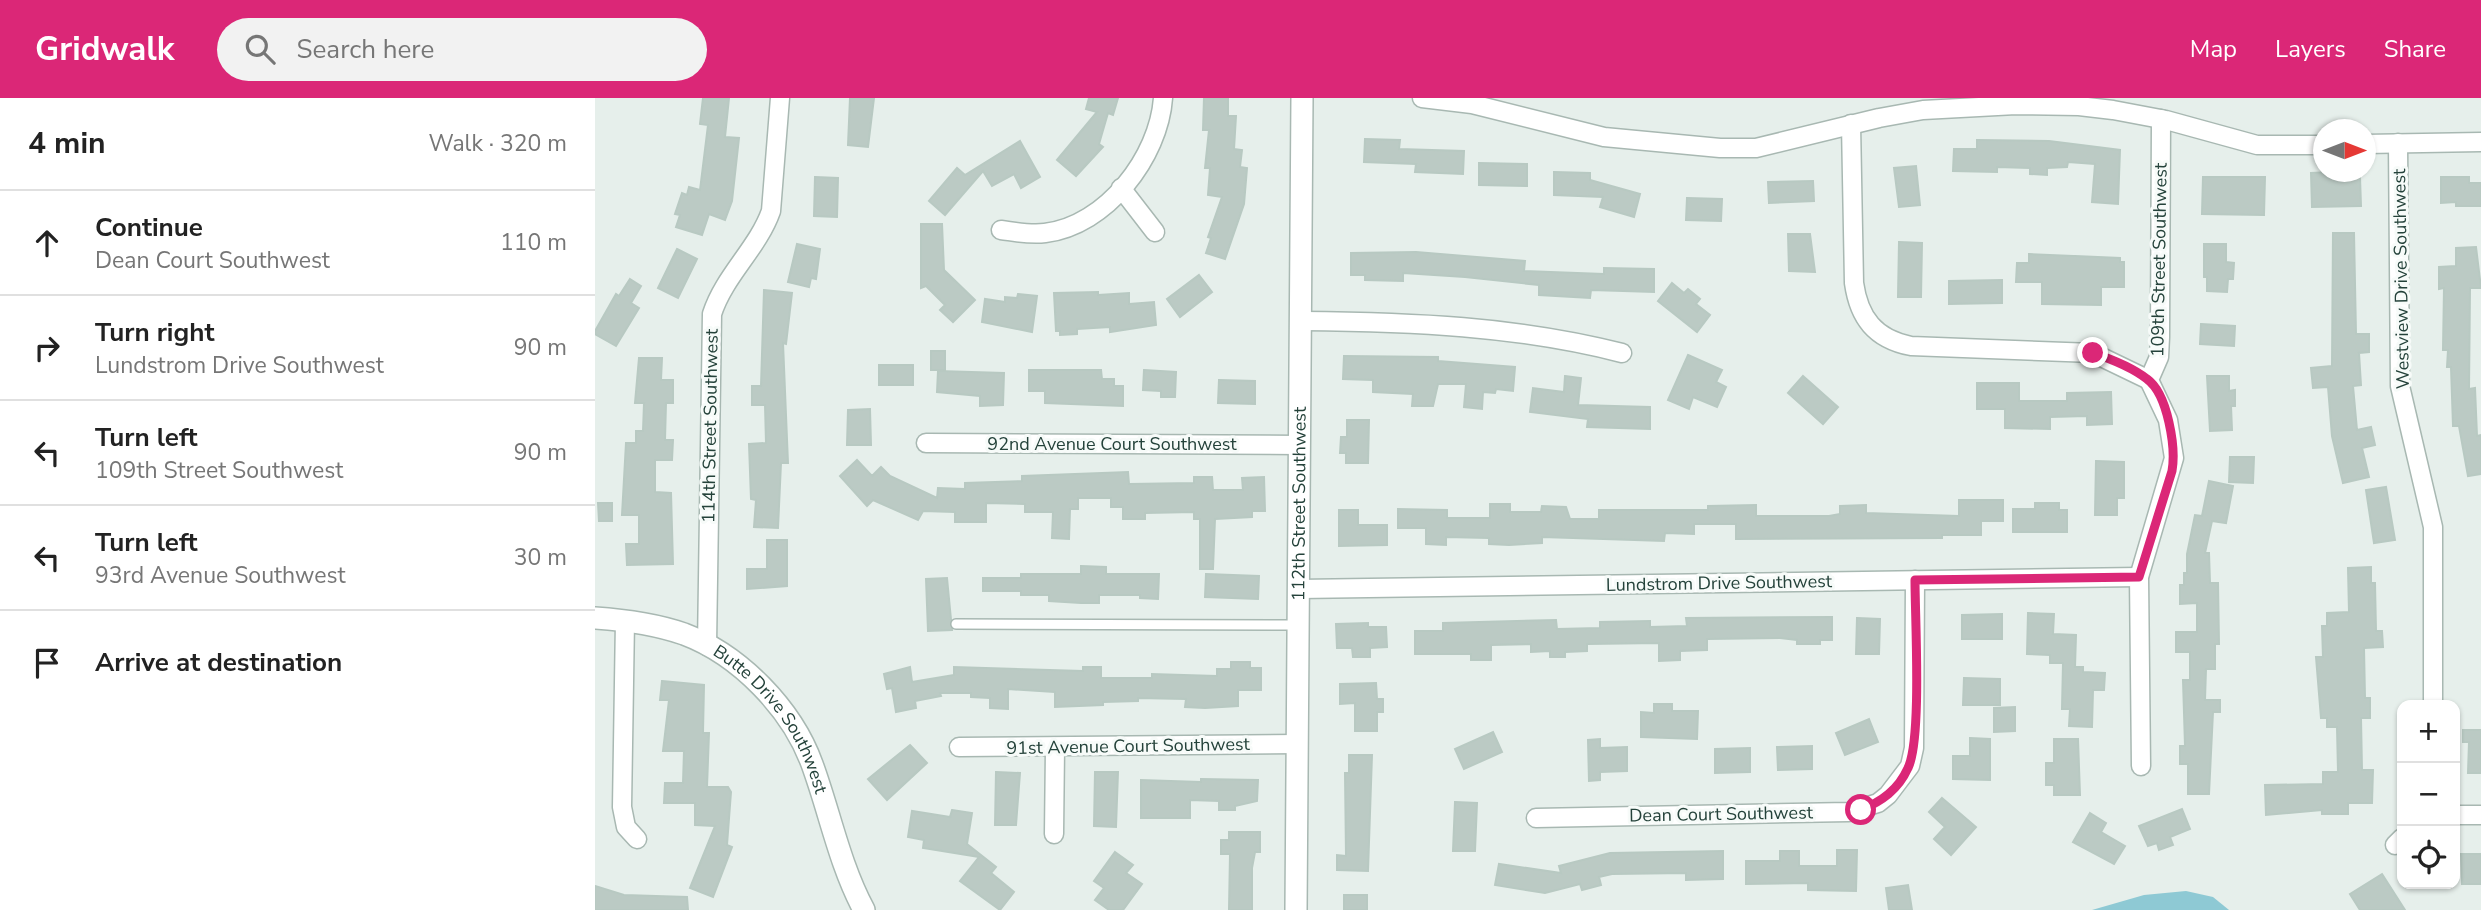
<!DOCTYPE html>
<html lang="en">
<head>
<meta charset="utf-8">
<style>
	:root { --surface:#fff; --page:#f2f2f2; --text:#222; --muted:#767676; --line:#e0e0e0; --accent:#db2777 }
	body { margin:0; font-family:"Nunito Sans",sans-serif; background:var(--page); color:var(--text) }
	.controls { position:absolute; right:21px; bottom:21px; display:grid; overflow:hidden; border-radius:14px; box-shadow:0 2px 5px #0004 }
	.controls button { width:63px; height:63px; display:grid; place-items:center; padding:0; border:0; border-bottom:2px solid var(--line); background:var(--surface); color:var(--text); font:35px sans-serif }
	.compass { position:absolute; left:1718px; top:21px; width:63px; height:63px; border-radius:50%; background:var(--surface); box-shadow:0 2px 5px #0004; rotate:90deg }
	.stop { position:absolute; width:21px; height:21px; margin:-16px; border:5px solid #db2777; border-radius:50%; background:#fff }
	.stop.end { background:#db2777; border-color:#fff; box-shadow:0 2px 7px #0008 }
	.list { margin:0; padding:0; list-style:none }
	h2 { display:flex; justify-content:space-between; align-items:center; height:91px; margin:0; padding:0 28px; font-size:30px }
	h2 small { font-size:23px; font-weight:400; color:var(--muted) }
	.list li { display:grid; grid-template-columns:46px 1fr auto; gap:21px; align-items:center; box-sizing:border-box; height:105px; padding:0 28px; border-top:2px solid var(--line) }
	.list b { display:block; font-size:26px; white-space:nowrap }
	.list p { margin:0; font-size:23px; white-space:nowrap; color:var(--muted) }
	.list em { font-size:23px; font-style:normal; color:var(--muted) }
	.icon { flex:none; width:38px; height:38px; fill:none; stroke:currentColor; stroke-width:2; stroke-linecap:round; stroke-linejoin:round }
	.map { position:relative; flex:none; width:1886px; height:812px; overflow:hidden }
	header { display:flex; align-items:center; gap:42px; box-sizing:border-box; height:98px; padding:0 35px; background:var(--accent); color:#fff }
	header strong { font-size:33px }
	nav { display:flex; gap:38px; margin-inline-start:auto; font-size:24px }
	.search { width:490px; height:63px; background:var(--page); display:flex; align-items:center; gap:18px; box-sizing:border-box; padding:0 24px; border-radius:38px; color:var(--muted); font-size:26px }
	main { display:flex }
	aside { flex:1; background:var(--surface) }
	.map>svg:first-child { display:block }
	.water { fill:#8ec9d4 }
	.building { fill:#bbcac4; stroke:#b8c9c2; stroke-width:2 }
	.lines { fill:none; stroke-linecap:round; stroke-linejoin:round }
	.service-casing { stroke:#a8b8b2; stroke-width:12 }
	.minor-casing { stroke:#a8b8b2; stroke-width:21 }
	.tertiary-casing { stroke:#a8b8b2; stroke-width:24 }
	.service { stroke:#fff; stroke-width:9 }
	.minor { stroke:#fff; stroke-width:18 }
	.tertiary { stroke:#fff; stroke-width:21 }
	.route { stroke:#db2777; stroke-width:9 }
	.labels { text-anchor:middle; dominant-baseline:central; stroke-width:6; stroke-linejoin:round; paint-order:stroke }
	.street-label { font-size:18px; fill:#24423a; stroke:#f7fbf9 }
</style>
</head>
<body>
<header>
<strong>Gridwalk</strong>
<div class="search"><svg class="icon" aria-label="search" viewBox="0 0 24 24"><circle cx="10" cy="10" r="6"/><path d="M15 15l6 6"/></svg>Search here</div>
<nav><a>Map</a><a>Layers</a><a>Share</a></nav>
</header>
<main>
<aside>
<h2>4 min<small>Walk · 320 m</small></h2>
<ul class="list">
<li><svg class="icon" aria-label="ahead" viewBox="0 0 24 24"><path d="M12 20V5M6 11l6-6 6 6"/></svg><div><b>Continue</b><p>Dean Court Southwest</p></div><em>110 m</em></li>
<li><svg class="icon" aria-label="right" viewBox="0 0 24 24"><path d="M7 20v-9h11M14 6l5 5-5 5"/></svg><div><b>Turn right</b><p>Lundstrom Drive Southwest</p></div><em>90 m</em></li>
<li><svg class="icon" aria-label="left" viewBox="0 0 24 24"><path d="M17 20v-9H6M10 6l-5 5 5 5"/></svg><div><b>Turn left</b><p>109th Street Southwest</p></div><em>90 m</em></li>
<li><svg class="icon" aria-label="left" viewBox="0 0 24 24"><path d="M17 20v-9H6M10 6l-5 5 5 5"/></svg><div><b>Turn left</b><p>93rd Avenue Southwest</p></div><em>30 m</em></li>
<li><svg class="icon" aria-label="arrive" viewBox="0 0 24 24"><path d="M6 21V4h12l-3 4 3 4H6"/></svg><div><b>Arrive at destination</b></div></li>
</ul>
</aside>
<div class="map">
<svg width="1886" height="812" viewBox="0 0 1886 812">
	<rect width="100%" height="100%" fill="#e6efeb"/>
	<!-- water -->
	<polygon class="water" points="1591,793 1618,799 1634,812 1497,812 1549,797"/>
	<!-- building -->
	<g class="building">
		<polygon points="108,0 134,0 130,39 144,40 137,103 130,122 114,116 107,137 81,129 85,117 80,116 87,95 92,97 94,89 105,92 113,27 105,26"/>
		<polygon points="255,0 279,0 273,49 253,47"/>
		<polygon points="494,0 523,0 518,17 513,15 504,46 508,49 481,78 462,62 502,14 491,11"/>
		<polygon points="609,0 633,0 633,18 641,18 639,51 647,52 645,69 652,70 649,106 630,161 611,155 616,140 613,139 627,99 613,97 615,70 610,70 614,32 608,32"/>
		<polygon points="770,41 805,42 804,51 869,53 868,76 820,74 821,66 769,64"/>
		<polygon points="1382,42 1454,43 1525,52 1523,106 1497,104 1500,66 1473,64 1472,69 1452,70 1452,77 1435,76 1435,70 1402,69 1402,74 1358,73 1359,51 1382,51"/>
		<polygon points="425,43 445,79 426,90 419,76 397,88 388,73 350,117 334,103 362,70 370,77"/>
		<polygon points="884,65 932,66 932,88 884,87"/>
		<polygon points="1321,68 1325,107 1304,109 1299,70"/>
		<polygon points="959,74 995,75 995,82 1045,96 1039,119 1005,109 1008,99 959,97"/>
		<polygon points="1736,74 1736,79 1765,79 1766,108 1717,109 1716,75"/>
		<polygon points="220,79 243,80 242,119 219,118"/>
		<polygon points="1608,79 1670,79 1669,117 1607,116"/>
		<polygon points="1846,79 1874,79 1874,85 1886,85 1886,108 1861,108 1861,104 1846,105"/>
		<polygon points="1218,83 1219,103 1174,105 1173,84"/>
		<polygon points="1092,100 1127,101 1126,123 1091,122"/>
		<polygon points="326,126 347,126 349,172 380,202 358,224 345,212 350,207 331,188 326,190"/>
		<polygon points="1738,135 1759,135 1761,236 1774,236 1774,254 1764,255 1766,287 1758,288 1762,332 1776,329 1780,347 1767,350 1774,379 1748,385 1737,338 1733,289 1718,290 1716,270 1737,268"/>
		<polygon points="1193,136 1215,136 1220,174 1194,173"/>
		<polygon points="1304,144 1327,145 1326,199 1303,199"/>
		<polygon points="202,146 225,151 221,181 216,180 214,189 193,184"/>
		<polygon points="1609,146 1631,146 1631,164 1639,165 1638,181 1633,181 1632,194 1612,193 1612,179 1609,179"/>
		<polygon points="1881,149 1886,190 1875,190 1874,291 1880,290 1882,338 1886,337 1886,376 1873,378 1864,328 1858,328 1856,269 1852,269 1853,252 1848,252 1849,190 1844,191 1844,169 1861,168 1861,150"/>
		<polygon points="82,151 102,161 83,200 63,190"/>
		<polygon points="821,154 930,163 929,173 1009,176 1009,170 1059,171 1059,194 996,192 995,200 944,197 944,187 870,179 808,175 808,183 770,182 770,177 756,177 756,155"/>
		<polygon points="1434,156 1525,160 1525,164 1529,164 1529,189 1506,189 1506,207 1447,206 1447,184 1421,184 1422,165 1434,165"/>
		<polygon points="604,177 617,194 585,219 572,201"/>
		<polygon points="35,181 46,188 36,205 44,210 21,248 0,236 0,233 21,196 24,198"/>
		<polygon points="1407,182 1407,205 1354,206 1354,183"/>
		<polygon points="1077,185 1089,195 1093,191 1105,201 1101,206 1115,217 1102,234 1063,203"/>
		<polygon points="169,192 197,195 191,246 188,245 193,365 186,365 183,430 159,429 161,402 156,401 154,346 171,345 170,307 157,307 157,288 166,288"/>
		<polygon points="503,194 503,197 534,195 534,206 559,204 561,227 515,234 515,229 482,231 482,236 465,237 465,233 461,233 459,195"/>
		<polygon points="423,196 442,198 437,234 387,224 390,201 410,204 410,199 422,200"/>
		<polygon points="1606,226 1640,228 1639,248 1605,246"/>
		<rect x="336" y="253" width="14" height="19"/>
		<polygon points="1093,257 1127,272 1121,284 1131,289 1122,309 1098,299 1094,311 1073,302"/>
		<polygon points="749,258 843,259 843,263 920,269 918,293 901,291 900,295 888,294 887,311 869,309 871,286 843,286 838,308 817,308 818,296 778,294 778,282 748,281"/>
		<polygon points="44,260 67,260 66,282 78,282 78,305 71,305 70,342 78,342 77,362 60,362 60,394 76,395 78,466 32,467 31,446 44,446 44,417 27,417 31,345 41,345 41,333 48,333 49,305 40,305"/>
		<rect x="284" y="267" width="34" height="20"/>
		<polygon points="434,272 506,272 507,281 519,281 519,288 528,288 528,308 450,305 450,293 434,293"/>
		<polygon points="549,272 581,274 580,299 566,299 566,293 548,292"/>
		<polygon points="343,273 409,275 408,307 385,308 385,298 342,294"/>
		<polygon points="970,278 986,280 983,307 1055,309 1055,331 992,329 993,321 935,314 938,290 969,294"/>
		<polygon points="1208,278 1243,309 1228,326 1193,295"/>
		<polygon points="1612,278 1634,278 1634,293 1640,292 1640,308 1636,308 1637,332 1615,333"/>
		<polygon points="624,282 660,283 660,306 623,305"/>
		<polygon points="1382,285 1424,285 1424,303 1472,303 1472,295 1516,294 1517,326 1492,327 1492,318 1455,319 1455,331 1410,330 1410,311 1382,311"/>
		<polygon points="275,311 276,347 252,347 253,312"/>
		<polygon points="752,322 774,322 773,365 751,365 751,355 745,355 746,339 752,339"/>
		<polygon points="1635,359 1659,359 1658,385 1634,384"/>
		<polygon points="262,362 277,378 286,369 295,378 342,400 343,390 370,391 370,385 427,383 427,378 533,374 534,386 599,385 599,379 617,379 618,392 648,392 647,380 669,379 670,413 657,413 657,419 620,421 618,471 605,471 605,421 599,421 599,414 550,415 550,421 528,421 528,409 516,409 516,400 483,400 483,411 475,411 474,441 457,440 458,414 430,414 430,406 391,405 391,424 360,424 360,414 328,413 323,422 278,402 272,408 245,378"/>
		<polygon points="1501,363 1529,364 1529,400 1522,400 1522,417 1500,417"/>
		<polygon points="1614,383 1638,388 1631,425 1617,423 1610,455 1614,455 1615,485 1623,485 1624,546 1620,546 1620,571 1611,571 1610,602 1625,602 1625,614 1618,614 1614,696 1593,696 1593,666 1585,666 1585,648 1590,648 1588,582 1595,582 1595,554 1581,554 1581,534 1602,534 1602,505 1585,506 1585,487 1589,487 1589,475 1592,475 1592,456 1600,417 1607,418"/>
		<polygon points="1791,389 1800,442 1779,445 1771,392"/>
		<polygon points="1364,402 1408,402 1408,423 1386,423 1386,437 1347,437 1347,440 1141,441 1141,426 1099,426 1099,436 1070,435 1069,443 947,439 947,445 914,447 894,446 894,440 851,439 851,447 831,446 831,430 803,430 803,411 852,412 852,420 895,420 895,406 915,406 915,414 946,414 947,408 971,409 975,421 1004,421 1004,412 1113,412 1113,408 1161,407 1161,418 1234,418 1245,416 1245,408 1271,407 1271,415 1364,418"/>
		<polygon points="3,405 17,405 17,423 4,423"/>
		<polygon points="1440,405 1464,405 1464,412 1472,412 1472,434 1418,434 1418,411 1440,411"/>
		<polygon points="744,412 763,412 763,427 792,427 792,447 744,448"/>
		<polygon points="172,442 192,442 192,488 152,491 152,471 172,471"/>
		<polygon points="486,468 511,469 511,476 564,476 563,501 545,500 545,497 504,497 504,505 486,505 454,503 454,497 426,497 426,493 388,493 388,480 426,480 426,476 486,476"/>
		<polygon points="1776,469 1776,485 1780,485 1781,533 1787,533 1788,549 1769,550 1770,600 1775,600 1775,620 1766,620 1767,672 1778,672 1777,705 1753,705 1753,716 1727,716 1727,712 1671,717 1670,687 1728,686 1728,674 1743,674 1742,629 1732,629 1732,620 1726,620 1721,559 1728,559 1727,528 1732,528 1732,515 1754,514 1753,470"/>
		<polygon points="611,476 664,478 663,501 610,499"/>
		<polygon points="352,480 357,532 333,533 331,481"/>
		<polygon points="1433,515 1459,516 1458,536 1481,537 1480,569 1488,569 1488,574 1510,575 1509,592 1498,592 1497,629 1474,628 1475,611 1467,611 1468,565 1455,565 1455,557 1432,556"/>
		<polygon points="1407,516 1407,541 1367,541 1367,517"/>
		<polygon points="1237,519 1237,542 1225,542 1225,546 1202,546 1202,542 1185,540 1112,541 1112,552 1085,553 1085,562 1064,563 1064,545 992,546 992,553 970,554 970,559 955,559 955,553 936,554 936,546 896,547 896,562 876,562 876,556 820,556 820,533 848,533 848,525 961,522 962,531 1005,530 1005,524 1055,523 1055,529 1092,528 1091,520"/>
		<polygon points="1262,520 1285,521 1284,556 1261,556"/>
		<polygon points="773,525 773,529 791,529 792,549 775,550 775,559 758,559 757,550 742,550 741,526"/>
		<polygon points="636,564 655,564 655,570 666,570 666,592 643,592 643,608 610,610 590,609 591,601 543,600 543,603 508,604 508,607 460,609 460,594 413,591 413,611 395,610 395,600 376,599 376,595 345,595 346,598 320,603 321,610 301,614 297,590 292,591 289,576 315,569 317,584 359,577 359,569 488,573 488,569 506,569 506,580 557,580 557,576 622,578 622,571 636,571"/>
		<polygon points="1369,580 1405,581 1405,607 1368,607"/>
		<polygon points="67,583 109,587 108,635 114,635 112,689 133,689 136,694 132,747 137,749 118,799 95,790 120,728 100,727 100,705 69,705 70,685 88,685 89,653 68,653 74,602 65,602"/>
		<polygon points="781,585 782,601 788,601 788,614 782,614 782,633 760,633 760,605 745,606 745,586"/>
		<polygon points="1059,606 1077,606 1077,613 1103,613 1102,641 1046,639 1046,614 1059,615"/>
		<polygon points="1420,609 1420,633 1399,634 1399,610"/>
		<polygon points="1274,621 1283,644 1250,657 1241,635"/>
		<polygon points="1868,632 1886,632 1886,675 1873,675 1874,644 1868,644"/>
		<polygon points="898,634 907,654 869,671 860,651"/>
		<polygon points="1375,640 1395,641 1395,682 1358,681 1358,658 1375,658"/>
		<polygon points="1005,641 1005,650 1032,649 1032,673 1005,674 1005,682 994,683 993,642"/>
		<polygon points="1459,641 1483,641 1485,697 1459,697 1459,687 1451,687 1451,665 1459,665"/>
		<polygon points="315,647 332,665 292,702 273,681"/>
		<polygon points="1217,648 1217,671 1183,672 1182,649"/>
		<polygon points="1155,650 1155,674 1120,675 1120,651"/>
		<polygon points="754,657 777,657 773,773 742,772 742,757 751,758 750,675 754,675"/>
		<polygon points="401,674 425,675 421,727 400,727"/>
		<polygon points="500,674 523,674 521,729 499,728"/>
		<polygon points="606,681 663,682 662,703 640,708 640,712 624,712 624,703 595,702 595,720 546,720 546,682 606,684"/>
		<polygon points="1347,700 1381,729 1356,757 1339,741 1350,729 1334,714"/>
		<polygon points="860,704 882,705 880,753 858,753"/>
		<polygon points="1587,711 1595,731 1575,739 1578,747 1564,752 1562,745 1553,748 1544,728"/>
		<polygon points="357,712 377,715 372,746 401,769 396,775 419,794 405,812 365,783 384,759 328,750 329,742 313,739 317,713 355,719"/>
		<polygon points="1495,715 1511,725 1506,734 1530,748 1519,766 1478,744"/>
		<polygon points="634,734 665,734 665,754 660,754 657,770 657,812 634,812 635,756 626,756 626,742 634,742"/>
		<polygon points="1242,752 1262,752 1261,793 1213,792 1213,785 1151,786 1151,763 1185,763 1185,753 1204,753 1204,768 1242,768"/>
		<polygon points="1128,753 1128,781 1091,782 1091,775 1017,776 1004,779 1006,787 987,792 985,786 950,795 900,787 904,766 966,775 964,768 1015,755"/>
		<polygon points="520,754 538,767 531,775 547,786 528,812 514,812 500,802 509,790 499,783"/>
		<polygon points="1866,756 1886,756 1886,786 1867,786"/>
		<polygon points="1787,776 1810,812 1765,812 1755,796"/>
		<polygon points="1313,787 1317,812 1294,812 1291,790"/>
		<polygon points="0,788 29,797 92,799 93,812 0,812"/>
		<rect x="749" y="797" width="23" height="15"/>
	</g>
	<g class="lines">
		<!-- service casing -->
		<g class="service-casing">
			<polyline id="service" points="361,526 702,527"/>
		</g>
		<!-- minor casing -->
		<g class="minor-casing">
			<g id="minor">
				<polyline points="827,0 877,6 1009,39 1125,50 1161,50 1284,20 1328,12 1421,7 1484,8 1518,12 1571,22 1662,47 1728,47"/>
				<path d="M1256 26 1259 185C1264 220 1280 241 1316 248L1498 255 1554 282"/>
				<polyline points="1803,45 1805,288 1838,429 1838,607"/>
				<polyline points="1770,46 1886,44"/>
				<polyline points="526,90 560,134"/>
				<path d="M406 132C421 134 435 137 450 135 511 128 564 59 568 0"/>
				<path d="M707 223C815 224 922 228 1027 255"/>
				<polyline points="331,345 704,347"/>
				<polyline points="704,491 1544,479"/>
				<polyline points="30,522 27,709 31,729 42,741"/>
				<path d="M112 548 117 216C129 178 163 150 176 113L185 0"/>
				<polyline points="364,649 703,646"/>
				<polyline points="1546,668 1544,479 1579,360 1573,322 1554,282 1564,259 1565,239 1566,21"/>
				<polyline points="1860,717 1886,717"/>
				<polyline points="941,720 1254,714 1283,705 1293,697 1315,668 1319,650 1320,482"/>
				<polyline points="459,736 460,650"/>
				<polyline points="1800,747 1807,740"/>
			</g>
		</g>
		<!-- tertiary casing -->
		<g class="tertiary-casing">
			<g id="tertiary">
				<path id="s1" d="M0 520C30 522 60 526 89 536 145 557 197 611 217 666 235 715 244 765 269 812"/>
				<path id="s2" d="M701 812 707 0"/>
			</g>
		</g>
		<!-- service -->
		<use href="#service" class="service"/>
		<!-- minor -->
		<use href="#minor" class="minor"/>
		<!-- tertiary -->
		<use href="#tertiary" class="tertiary"/>
	</g>
	<g class="lines">
		<!-- route -->
		<path class="route" d="M1266 712C1287 703 1303 692 1313 670 1327 641 1320 521 1320 482L1544 479 1577 373C1581 350 1573 296 1552 281 1538 270 1516 261 1498 255"/>
	</g>
	<g class="labels">
		<!-- street labels -->
		<g class="street-label">
			<text transform="translate(1564 162) rotate(-89)">109th Street Southwest</text>
			<text transform="translate(1806 181) rotate(-91)">Westview Drive Southwest</text>
			<text transform="translate(115 328) rotate(-89)">114th Street Southwest</text>
			<text x="517" y="346">92nd Avenue Court Southwest</text>
			<text stroke="none"><textPath href="#s2" startOffset="406">112th Street Southwest</textPath></text>
			<text transform="translate(1124 485) rotate(-1)">Lundstrom Drive Southwest</text>
			<text stroke="none"><textPath href="#s1" startOffset="217">Butte Drive Southwest</textPath></text>
			<text transform="translate(533 648) rotate(-1)">91st Avenue Court Southwest</text>
			<text transform="translate(1126 716) rotate(-1)">Dean Court Southwest</text>
		</g>
	</g>
</svg>
<div class="controls">
<button>+</button>
<button>−</button>
<button><svg class="icon" aria-label="locate" viewBox="0 0 24 24"><circle cx="12" cy="12" r="6"/><path d="M12 2v4M12 18v4M2 12h4M18 12h4"/></svg></button>
</div>
<svg class="compass" viewBox="-18 -18 36 36"><path d="M0-13l5 13h-10z" fill="#e53935"/><path d="M0 13l5-13h-10z" fill="#767676"/></svg>
<div class="stop" style="left:1266px;top:712px"></div>
<div class="stop end" style="left:1498px;top:255px"></div>
</div>
</main>
</body>
</html>
